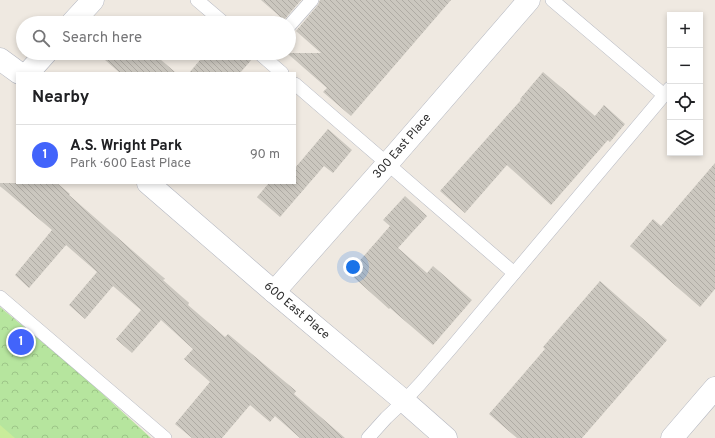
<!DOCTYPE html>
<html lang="en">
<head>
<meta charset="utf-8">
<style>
	:root { --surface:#fff; --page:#f2f2f2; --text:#202124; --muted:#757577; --line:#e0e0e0; --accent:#4264fb }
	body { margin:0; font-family:Overpass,sans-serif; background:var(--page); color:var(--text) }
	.controls { position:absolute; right:12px; top:12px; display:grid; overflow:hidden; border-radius:0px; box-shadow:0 2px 6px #0003 }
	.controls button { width:36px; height:36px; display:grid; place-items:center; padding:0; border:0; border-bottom:1px solid var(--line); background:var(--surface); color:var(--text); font:20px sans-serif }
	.you { position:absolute; left:353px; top:267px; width:14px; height:14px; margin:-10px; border:3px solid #fff; border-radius:50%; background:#1a73e8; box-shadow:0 0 0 6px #1a73e833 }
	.badge { display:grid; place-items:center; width:26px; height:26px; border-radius:50%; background:var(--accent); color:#fff; font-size:13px; font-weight:700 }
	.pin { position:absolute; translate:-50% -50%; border:2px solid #fff; box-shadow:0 1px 4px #0006 }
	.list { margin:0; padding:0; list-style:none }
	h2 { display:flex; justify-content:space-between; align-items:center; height:52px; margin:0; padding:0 16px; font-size:17px }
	h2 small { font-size:13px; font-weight:400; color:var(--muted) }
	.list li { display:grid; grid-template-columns:26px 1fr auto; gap:12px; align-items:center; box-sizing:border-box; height:60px; padding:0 16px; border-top:1px solid var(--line) }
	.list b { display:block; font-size:15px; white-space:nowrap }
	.list p { margin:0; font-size:13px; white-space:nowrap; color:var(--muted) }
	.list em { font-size:13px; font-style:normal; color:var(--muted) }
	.icon { flex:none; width:22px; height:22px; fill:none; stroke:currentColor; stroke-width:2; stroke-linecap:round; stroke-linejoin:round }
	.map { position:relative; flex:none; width:715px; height:438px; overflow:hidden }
	.search { position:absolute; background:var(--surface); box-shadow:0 2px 6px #0003; left:16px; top:16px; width:280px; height:44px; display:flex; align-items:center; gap:10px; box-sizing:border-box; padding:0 14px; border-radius:22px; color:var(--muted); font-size:15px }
	.panel { position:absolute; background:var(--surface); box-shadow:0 2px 6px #0003; left:16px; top:72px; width:280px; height:112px; border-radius:0px }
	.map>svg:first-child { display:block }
	.park { fill:url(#park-crowns) }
	.pitch { fill:#c9ec9a }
	.building { fill:url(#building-back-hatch) }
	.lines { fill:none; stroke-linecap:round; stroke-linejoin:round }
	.lane-casing { stroke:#b4b7c1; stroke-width:14 }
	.street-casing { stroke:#b4b7c1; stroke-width:23 }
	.secondary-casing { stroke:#b4b7c1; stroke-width:23 }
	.lane { stroke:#fff; stroke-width:13 }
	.street { stroke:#fff; stroke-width:22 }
	.secondary { stroke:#fff; stroke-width:22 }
	.labels { text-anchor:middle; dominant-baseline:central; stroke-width:3; stroke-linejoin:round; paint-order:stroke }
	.street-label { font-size:12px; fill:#2e2e2e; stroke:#fff }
</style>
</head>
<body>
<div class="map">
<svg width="715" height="438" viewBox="0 0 715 438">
	<defs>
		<pattern id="park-crowns" width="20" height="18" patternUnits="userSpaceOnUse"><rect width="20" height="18" fill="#b6e59e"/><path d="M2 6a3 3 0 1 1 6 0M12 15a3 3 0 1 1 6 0" fill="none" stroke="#9dc588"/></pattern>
		<pattern id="building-back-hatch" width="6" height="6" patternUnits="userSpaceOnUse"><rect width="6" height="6" fill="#cbc7bf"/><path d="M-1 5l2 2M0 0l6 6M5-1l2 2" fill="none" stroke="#afaba4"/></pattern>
	</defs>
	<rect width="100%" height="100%" fill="#efe9e1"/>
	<!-- park -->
	<polygon class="park" points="0,307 83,376 151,438 0,438"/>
	<!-- pitch -->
	<polygon class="pitch" points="0,425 15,438 0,438"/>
	<!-- building -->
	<g class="building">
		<polygon points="261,0 301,0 284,20"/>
		<polygon points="320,0 451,0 351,116 323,92 327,88 287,53 321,53 296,31 318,5"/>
		<polygon points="97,53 153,53 176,73 120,73"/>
		<polygon points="206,53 251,53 253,58 240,73 189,73"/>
		<polygon points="543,72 595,116 604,105 625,124 610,142 608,140 551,205 507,165 465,213 440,191 521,100 520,99"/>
		<polygon points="328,129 352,150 333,173 324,166 280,217 257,197 269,183 295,183 295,168"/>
		<polygon points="715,163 715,289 700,307 630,246 653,219 661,226"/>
		<polygon points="0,183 57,183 70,194 69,195 165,279 163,280 189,303 188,305 225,337 228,334 296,391 294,394 345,438 300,438 275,416 270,422 250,405 222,438 192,438 175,424 210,382 184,359 193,349 161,320 132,353 116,339 141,310 113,286 85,319 69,305 97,272 66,245 29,288 15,275 52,230 0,186"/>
		<polygon points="405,196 427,216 398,248 427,273 433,266 472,300 433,345 390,308 389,309 349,273 390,226 383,220"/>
		<polygon points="600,281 667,340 582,438 517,438 489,414 545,349 543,347"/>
	</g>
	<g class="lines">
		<!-- lane casing -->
		<g class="lane-casing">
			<g id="lane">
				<polyline points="197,0 224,23"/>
				<polyline points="552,0 664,95"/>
				<polyline points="289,26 312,0"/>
				<polyline points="259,53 282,73"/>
				<polyline points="295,84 514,273"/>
				<polyline points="0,297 165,438"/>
				<polyline points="368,438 386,418 404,401 420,384 452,347 670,88"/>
			</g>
		</g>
		<!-- street casing -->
		<g class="street-casing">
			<g id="street">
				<polyline points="72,23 93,0"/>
				<polyline points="0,59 19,73"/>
				<polyline points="28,73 46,53"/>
				<path id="s1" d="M148 183 274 292 404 401 446 438"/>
				<path id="s2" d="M274 292 388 163 529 0"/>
			</g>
		</g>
		<!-- secondary casing -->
		<g class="secondary-casing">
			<polyline id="secondary" points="672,438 715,388"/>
		</g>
		<!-- lane -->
		<use href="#lane" class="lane"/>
		<!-- street -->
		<use href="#street" class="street"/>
		<!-- secondary -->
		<use href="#secondary" class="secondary"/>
	</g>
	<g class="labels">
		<!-- street labels -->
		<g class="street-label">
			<text stroke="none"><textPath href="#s2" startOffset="194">300 East Place</textPath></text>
			<text stroke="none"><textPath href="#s1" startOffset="196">600 East Place</textPath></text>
		</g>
	</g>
</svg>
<div class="controls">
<button>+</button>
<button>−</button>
<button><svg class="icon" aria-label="locate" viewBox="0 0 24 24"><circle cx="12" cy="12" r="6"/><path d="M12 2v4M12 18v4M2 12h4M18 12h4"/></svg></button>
<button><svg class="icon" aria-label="layers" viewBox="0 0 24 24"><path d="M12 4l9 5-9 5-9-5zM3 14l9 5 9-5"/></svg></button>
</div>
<div class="you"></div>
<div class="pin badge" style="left:21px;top:342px">1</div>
<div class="search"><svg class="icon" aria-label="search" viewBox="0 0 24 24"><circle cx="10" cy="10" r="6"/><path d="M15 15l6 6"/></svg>Search here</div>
<section class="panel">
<h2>Nearby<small></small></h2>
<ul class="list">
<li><span class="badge">1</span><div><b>A.S. Wright Park</b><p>Park · 600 East Place</p></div><em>90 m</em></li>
</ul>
</section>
</div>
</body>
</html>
